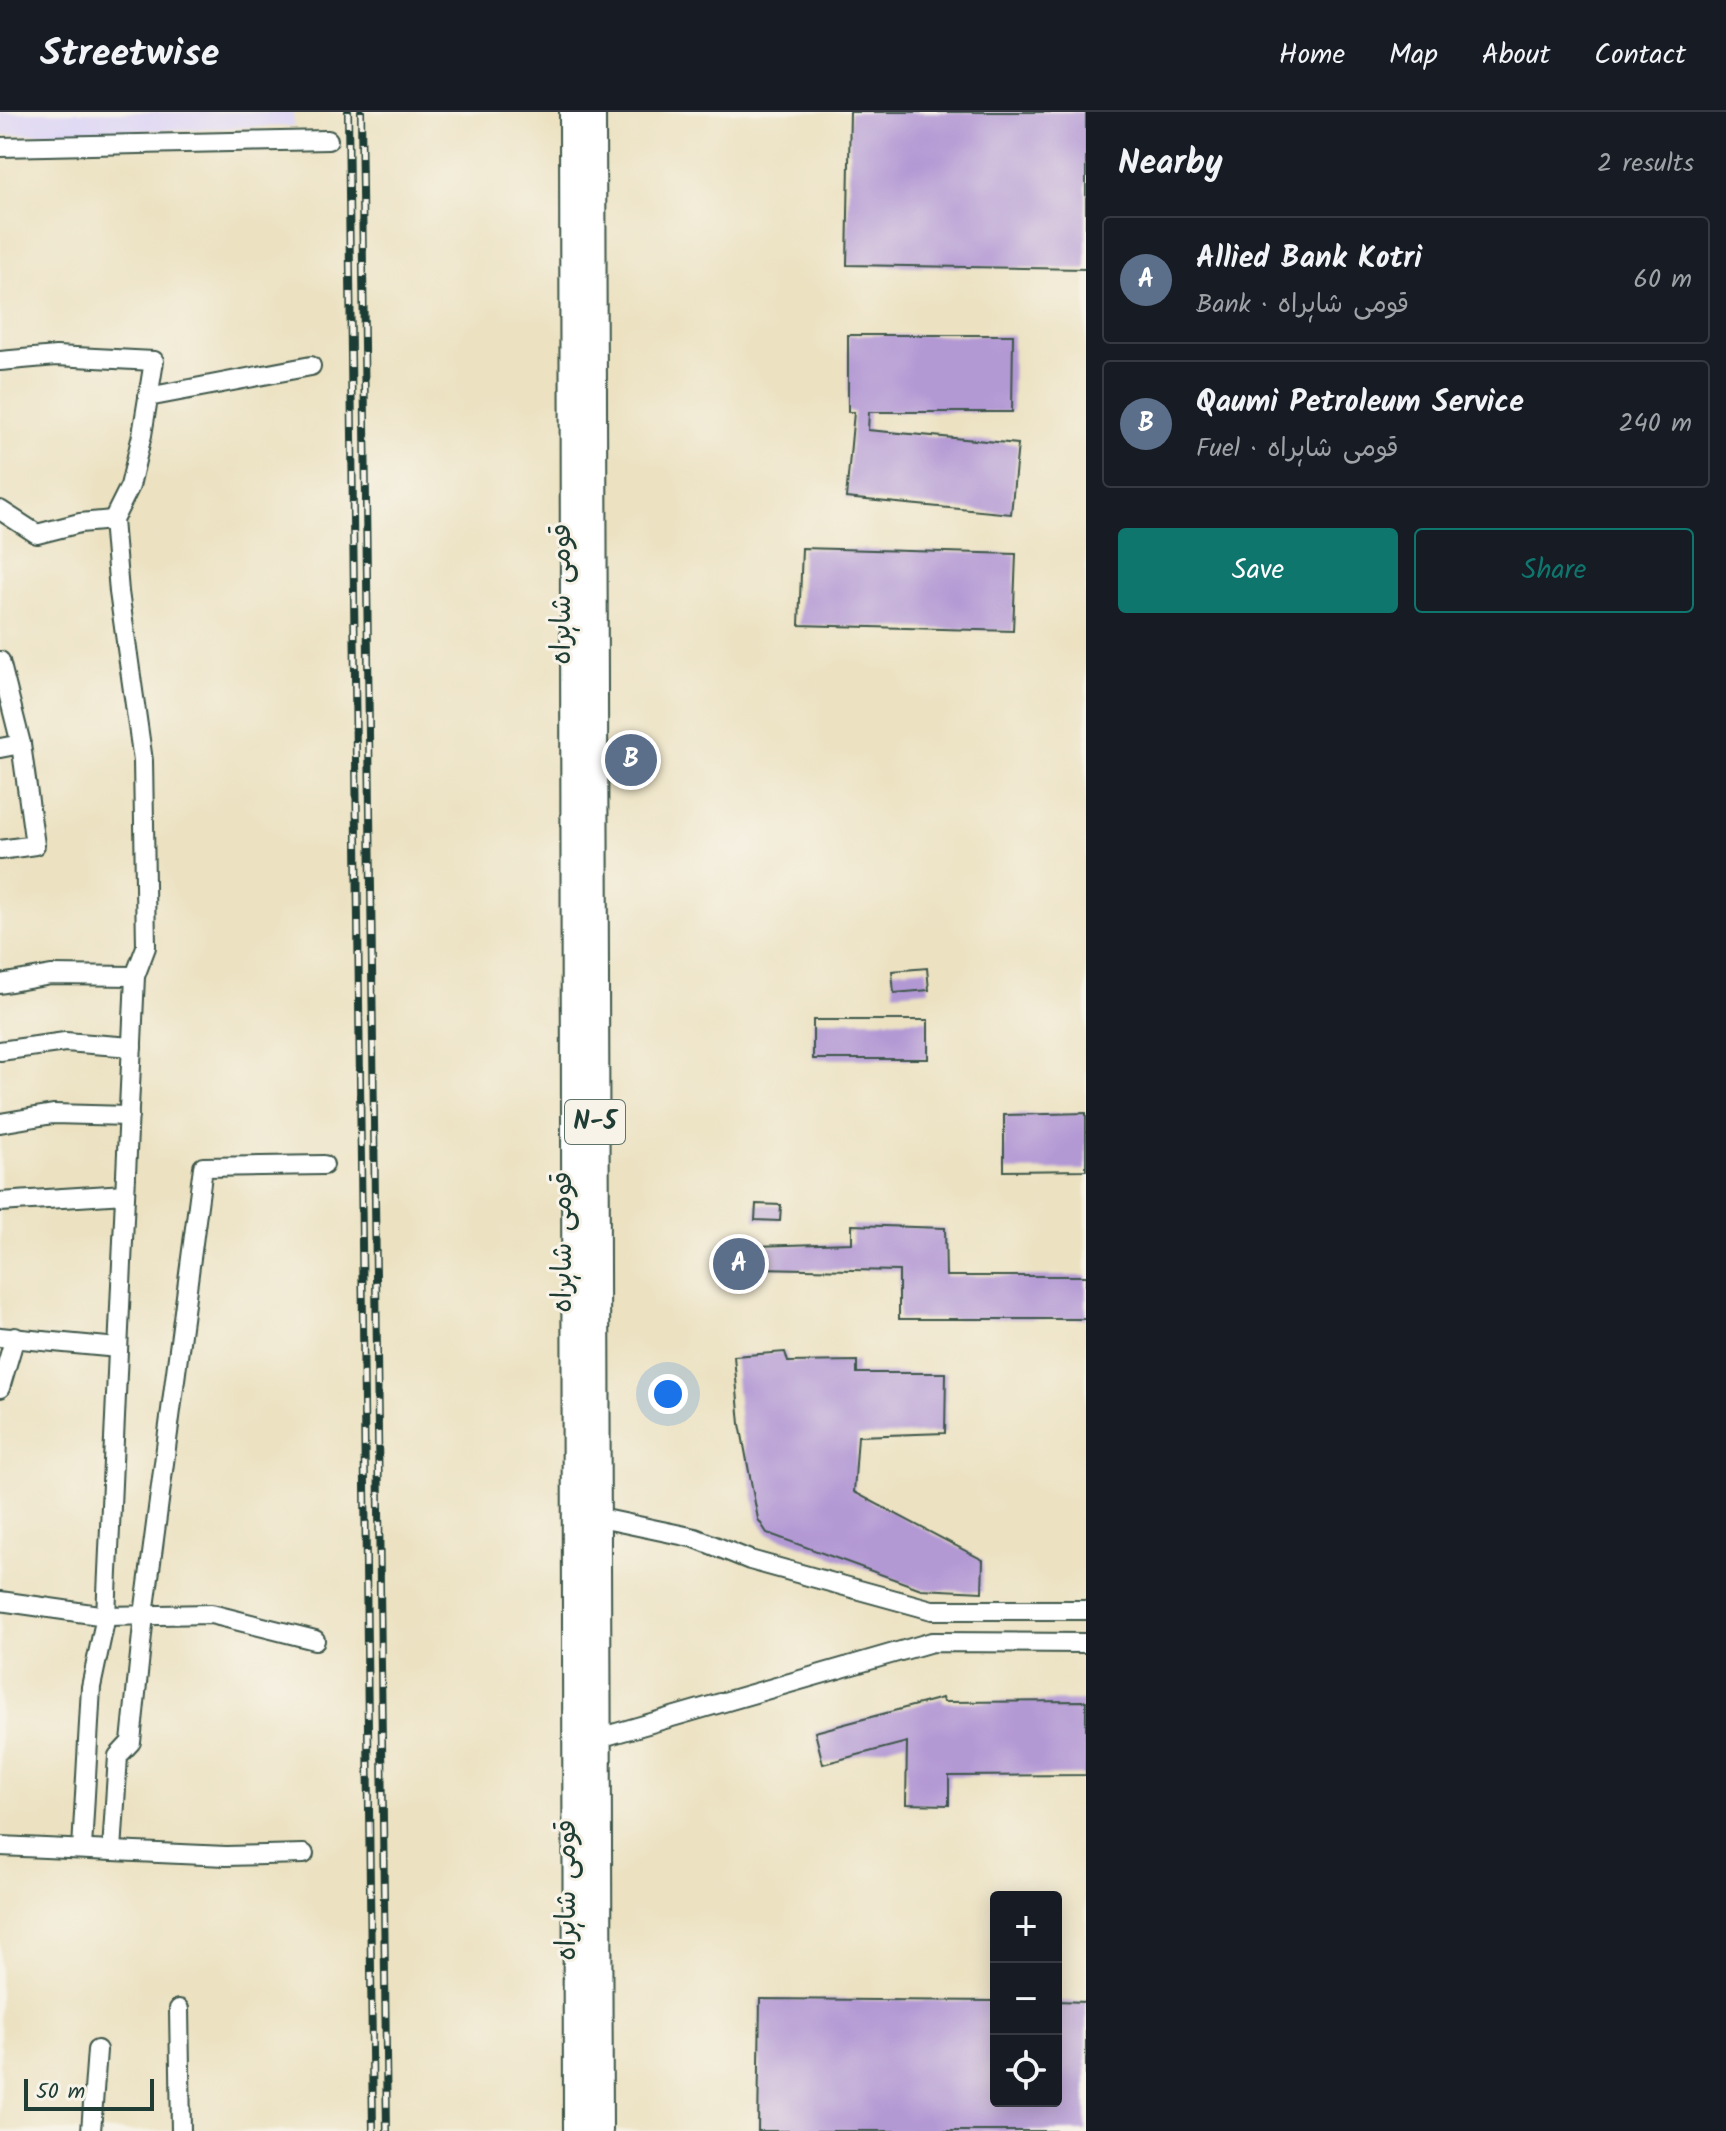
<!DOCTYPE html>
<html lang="en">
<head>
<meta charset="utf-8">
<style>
	:root { --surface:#171b24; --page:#242831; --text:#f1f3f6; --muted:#9ea1a6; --line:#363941; --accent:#0f766e }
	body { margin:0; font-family:Kalam,"Playpen Sans Arabic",sans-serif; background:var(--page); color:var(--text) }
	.controls { position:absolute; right:24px; bottom:24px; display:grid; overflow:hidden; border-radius:8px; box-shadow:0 4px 20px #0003 }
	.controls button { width:72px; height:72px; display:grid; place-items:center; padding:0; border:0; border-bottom:2px solid var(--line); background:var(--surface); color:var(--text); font:40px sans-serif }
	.scale { position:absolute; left:24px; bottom:20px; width:130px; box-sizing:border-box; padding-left:8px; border:4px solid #1f3d34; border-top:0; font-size:22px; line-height:28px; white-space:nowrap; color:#1f3d34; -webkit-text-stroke:6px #f7f3e8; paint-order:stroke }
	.you { position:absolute; left:668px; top:1282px; width:28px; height:28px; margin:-20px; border:6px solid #fff; border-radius:50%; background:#1a73e8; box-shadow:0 0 0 12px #1a73e833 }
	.badge { display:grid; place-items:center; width:52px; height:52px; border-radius:50%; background:var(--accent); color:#fff; font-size:26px; font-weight:700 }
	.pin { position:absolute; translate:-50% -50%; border:4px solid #fff; box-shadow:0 2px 8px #0006 }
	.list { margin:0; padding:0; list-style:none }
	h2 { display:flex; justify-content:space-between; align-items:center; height:104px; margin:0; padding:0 32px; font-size:34px }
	h2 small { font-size:26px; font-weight:400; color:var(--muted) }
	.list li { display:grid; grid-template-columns:52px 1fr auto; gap:24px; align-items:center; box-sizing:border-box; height:128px; margin:0 16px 16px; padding:0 16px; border:2px solid var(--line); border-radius:8px }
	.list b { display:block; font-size:30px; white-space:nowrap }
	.list p { margin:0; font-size:26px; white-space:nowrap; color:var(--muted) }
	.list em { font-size:26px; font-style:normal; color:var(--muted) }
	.actions { display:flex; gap:16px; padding:24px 32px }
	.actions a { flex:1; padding:18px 0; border:2px solid var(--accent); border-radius:8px; text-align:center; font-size:28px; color:var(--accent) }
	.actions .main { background:var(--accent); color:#fff }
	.icon { flex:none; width:44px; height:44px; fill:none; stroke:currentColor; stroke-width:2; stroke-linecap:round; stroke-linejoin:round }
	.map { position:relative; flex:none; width:1086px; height:2019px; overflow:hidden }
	header { display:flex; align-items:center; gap:48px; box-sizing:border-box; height:112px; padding:0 40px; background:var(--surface); border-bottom:2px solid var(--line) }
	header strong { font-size:38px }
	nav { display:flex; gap:44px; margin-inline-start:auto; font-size:28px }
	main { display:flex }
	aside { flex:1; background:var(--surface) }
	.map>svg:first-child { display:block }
	.built { fill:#ddd5f6 }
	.building { fill:#b399d4 }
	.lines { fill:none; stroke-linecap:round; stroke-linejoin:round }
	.minor-casing { stroke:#3e5649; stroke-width:22 }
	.highway-casing { stroke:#3e5649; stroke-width:30 }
	.minor { stroke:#fff; stroke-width:18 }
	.highway { stroke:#fff; stroke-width:26 }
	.rail-casing { stroke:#1f3d34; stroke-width:8 }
	.rail { stroke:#f7f3e8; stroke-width:5; stroke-dasharray:15; stroke-linecap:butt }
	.labels { text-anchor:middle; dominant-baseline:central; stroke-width:6; stroke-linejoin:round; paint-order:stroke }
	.shield { fill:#f7f3e8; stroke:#60746a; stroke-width:2 }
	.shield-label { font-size:26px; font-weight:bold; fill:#1f3d34 }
	.street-label { font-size:28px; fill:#1f3d34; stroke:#f7f3e8 }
</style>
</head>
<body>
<header>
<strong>Streetwise</strong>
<nav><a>Home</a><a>Map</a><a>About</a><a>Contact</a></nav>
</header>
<main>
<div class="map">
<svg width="1086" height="2019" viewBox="0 0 1086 2019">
	<rect width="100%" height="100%" fill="#f7f3e8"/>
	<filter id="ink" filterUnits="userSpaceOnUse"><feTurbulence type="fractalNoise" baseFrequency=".0125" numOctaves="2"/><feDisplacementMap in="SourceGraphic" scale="16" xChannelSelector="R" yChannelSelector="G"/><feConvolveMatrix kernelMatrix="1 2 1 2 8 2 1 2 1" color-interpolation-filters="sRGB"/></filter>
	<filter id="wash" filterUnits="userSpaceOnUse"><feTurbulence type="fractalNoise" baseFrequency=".006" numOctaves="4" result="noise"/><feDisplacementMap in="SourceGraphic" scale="32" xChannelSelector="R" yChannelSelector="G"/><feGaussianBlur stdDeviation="1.8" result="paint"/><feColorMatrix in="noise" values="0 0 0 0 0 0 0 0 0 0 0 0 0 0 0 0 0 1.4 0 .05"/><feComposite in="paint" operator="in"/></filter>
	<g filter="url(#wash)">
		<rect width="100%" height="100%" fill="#ece2c2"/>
		<!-- built -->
		<polygon class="built" points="0,0 293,0 294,14 0,23"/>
		<g id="blocks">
			<!-- building -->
			<g class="building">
				<polygon points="850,0 1086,0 1086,157 847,153"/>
				<polygon points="848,223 1013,223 1012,300 869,300 868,318 1018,332 1011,402 846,386 854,300 848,300"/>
				<polygon points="802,436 1016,442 1013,519 799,513"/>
				<polygon points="927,856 929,878 894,881 892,859"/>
				<rect x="813" y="908" width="115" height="39"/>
				<polygon points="1086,1001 1086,1058 1004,1059 1004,1003"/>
				<polygon points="756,1092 781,1093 780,1109 755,1108"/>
				<polygon points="852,1113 945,1116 946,1164 1086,1164 1086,1207 899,1207 899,1159 759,1156 755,1134 852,1131"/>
				<polygon points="785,1240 788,1250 857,1249 857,1261 946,1261 945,1321 858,1324 854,1380 983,1448 982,1480 921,1477 767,1421 758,1407 740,1312 734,1244"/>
				<polygon points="942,1586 943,1590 1086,1589 1086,1663 949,1664 949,1693 906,1692 907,1630 823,1652 815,1620"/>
				<polygon points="760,1887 996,1889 996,1989 1056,1989 1056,1889 1086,1890 1086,2019 758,2019"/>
			</g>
		</g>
	</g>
	<g filter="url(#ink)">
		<use href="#blocks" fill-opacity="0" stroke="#3e5649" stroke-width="2"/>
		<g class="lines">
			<!-- minor casing -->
			<g class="minor-casing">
				<g id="minor">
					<polyline points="0,35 328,28"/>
					<polyline points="0,249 56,244 154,249 142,323 130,374 113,408 119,480 143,649 146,835 135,864 106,1504 91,1575 82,1737"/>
					<polyline points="148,285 311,254"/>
					<polyline points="0,398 37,422 80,411 113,408"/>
					<polyline points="0,549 21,632 35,733 0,738"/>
					<polyline points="0,636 21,632"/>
					<polyline points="0,872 51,863 135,864"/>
					<polyline points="0,939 65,930 132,935"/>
					<polyline points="0,1011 53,1002 129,1004"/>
					<polyline points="0,1090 125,1082"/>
					<polyline points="0,1225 118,1236"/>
					<polyline points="0,1276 15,1225"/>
					<polyline points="586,1403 695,1426 750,1448 932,1498 1086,1498"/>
					<polyline points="0,1489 106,1504 211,1502 315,1528"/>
					<polyline points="586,1626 599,1626 932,1530 1086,1531"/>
					<polyline points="0,1734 226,1744 304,1742"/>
					<polyline points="112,1739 118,1644 131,1630 144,1503 203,1055 324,1053"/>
					<polyline points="179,1897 181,2019"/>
					<polyline points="91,2019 97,1938"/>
				</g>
			</g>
			<!-- highway casing -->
			<g class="highway-casing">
				<g id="highway">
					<polyline points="573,0 577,2019"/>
					<polyline points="592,0 599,2019"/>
				</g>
			</g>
			<!-- minor -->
			<use href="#minor" class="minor"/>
			<!-- highway -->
			<use href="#highway" class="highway"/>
			<!-- rail casing -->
			<g class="rail-casing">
				<g id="rail">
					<polyline points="348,0 373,2019"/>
					<polyline points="361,0 387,2019"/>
				</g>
			</g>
			<!-- rail -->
			<use href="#rail" class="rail"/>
		</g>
	</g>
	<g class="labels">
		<!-- shield labels -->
		<rect class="shield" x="565" y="988" width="60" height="44" rx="6"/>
		<g class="shield-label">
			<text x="595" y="1010">N-5</text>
		</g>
		<!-- street labels -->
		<g class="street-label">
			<text transform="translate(562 482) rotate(-90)">قومی شاہراہ</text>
			<text transform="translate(563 1130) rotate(-90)">قومی شاہراہ</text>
			<text transform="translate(567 1778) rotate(-90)">قومی شاہراہ</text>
		</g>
	</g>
</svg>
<div class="controls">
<button>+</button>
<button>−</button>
<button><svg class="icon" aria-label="locate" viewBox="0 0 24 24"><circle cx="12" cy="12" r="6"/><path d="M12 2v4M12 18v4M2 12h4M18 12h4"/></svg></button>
</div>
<div class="scale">50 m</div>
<div class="you"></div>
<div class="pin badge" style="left:739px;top:1152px;background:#5c6f8a">A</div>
<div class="pin badge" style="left:631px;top:648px;background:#5c6f8a">B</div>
</div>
<aside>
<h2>Nearby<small>2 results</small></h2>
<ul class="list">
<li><span class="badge" style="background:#5c6f8a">A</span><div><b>Allied Bank Kotri</b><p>Bank · قومی شاہراہ</p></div><em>60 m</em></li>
<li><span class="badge" style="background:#5c6f8a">B</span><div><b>Qaumi Petroleum Service</b><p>Fuel · قومی شاہراہ</p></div><em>240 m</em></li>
</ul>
<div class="actions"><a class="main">Save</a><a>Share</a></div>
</aside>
</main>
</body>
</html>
